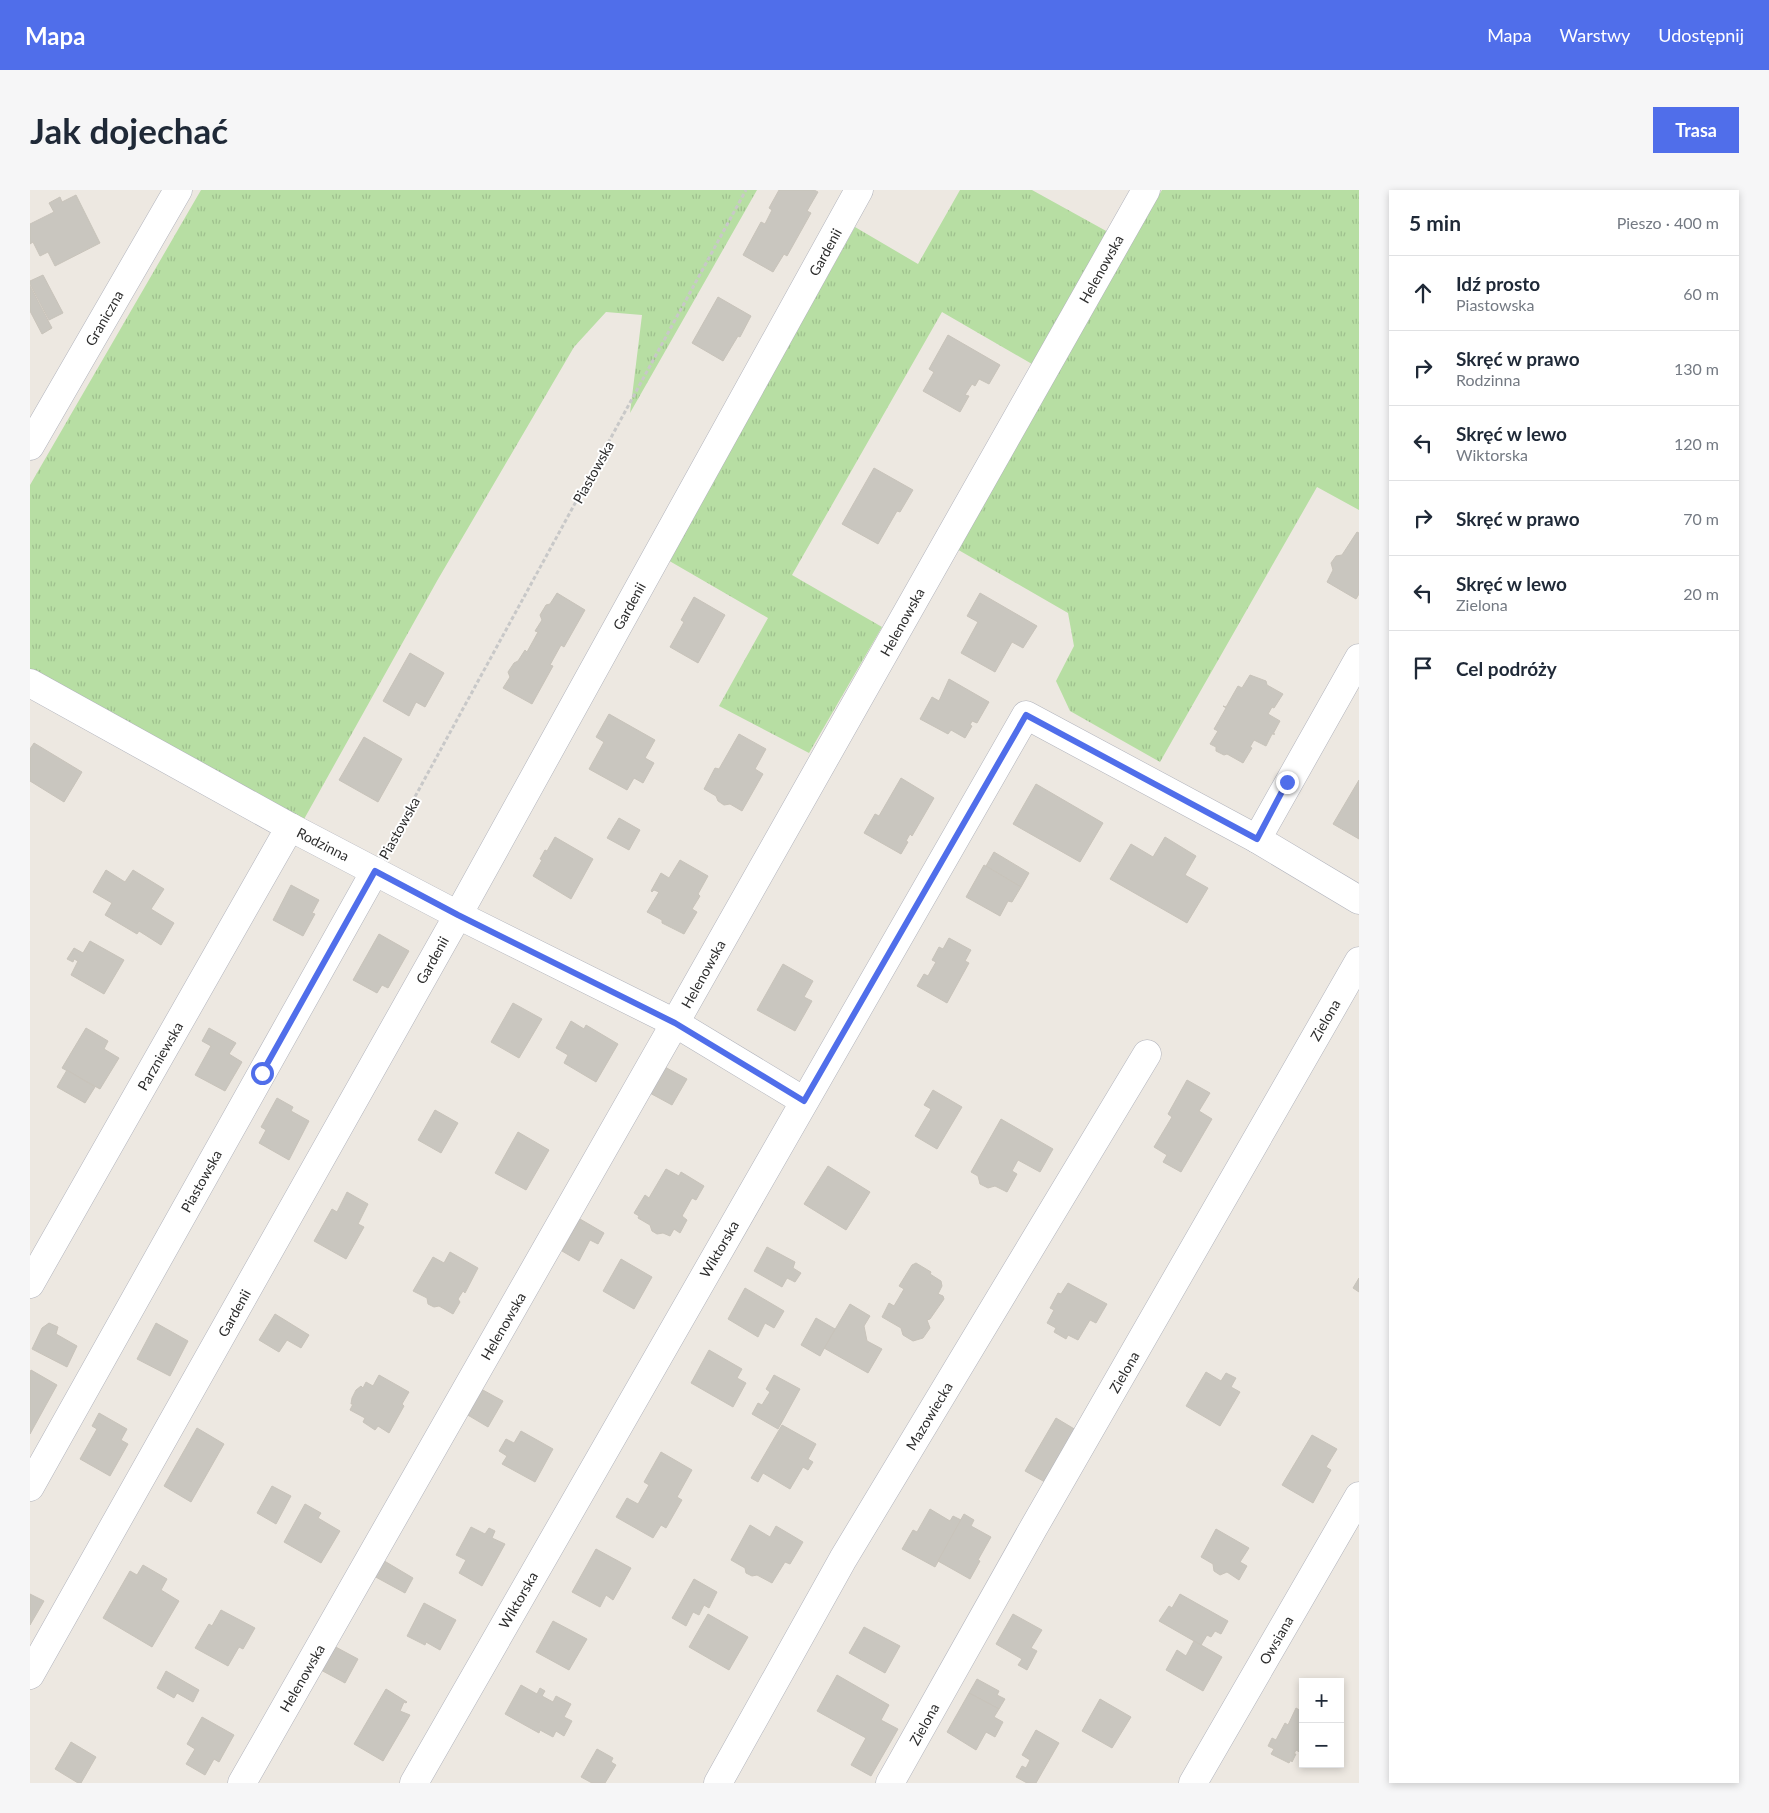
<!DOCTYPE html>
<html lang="pl">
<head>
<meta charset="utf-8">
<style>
	:root { --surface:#fff; --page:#f6f6f7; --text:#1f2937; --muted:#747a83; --line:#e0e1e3; --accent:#506eea }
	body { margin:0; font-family:Lato,sans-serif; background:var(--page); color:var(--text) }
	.controls { position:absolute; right:15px; bottom:15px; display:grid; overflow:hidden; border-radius:0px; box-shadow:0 2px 8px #0003 }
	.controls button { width:45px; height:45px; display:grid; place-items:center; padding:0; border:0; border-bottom:1px solid var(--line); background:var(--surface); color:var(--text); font:25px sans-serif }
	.stop { position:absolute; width:15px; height:15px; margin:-11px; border:4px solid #506eea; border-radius:50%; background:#fff }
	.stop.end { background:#506eea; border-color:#fff; box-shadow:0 1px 5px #0008 }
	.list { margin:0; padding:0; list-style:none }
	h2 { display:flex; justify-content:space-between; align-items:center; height:65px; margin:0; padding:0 20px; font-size:21px }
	h2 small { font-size:16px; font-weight:400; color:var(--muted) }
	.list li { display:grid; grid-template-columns:32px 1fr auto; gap:15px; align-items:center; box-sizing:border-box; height:75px; padding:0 20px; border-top:1px solid var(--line) }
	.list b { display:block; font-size:19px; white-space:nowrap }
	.list p { margin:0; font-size:16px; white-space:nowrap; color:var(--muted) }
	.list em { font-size:16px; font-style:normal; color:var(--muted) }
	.icon { flex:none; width:28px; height:28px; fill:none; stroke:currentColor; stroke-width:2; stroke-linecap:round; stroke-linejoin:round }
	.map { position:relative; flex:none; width:1329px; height:1593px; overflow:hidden; border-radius:0px }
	header { display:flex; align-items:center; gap:30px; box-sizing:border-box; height:70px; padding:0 25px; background:var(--accent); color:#fff }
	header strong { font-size:24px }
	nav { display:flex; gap:28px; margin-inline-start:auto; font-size:18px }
	.intro { display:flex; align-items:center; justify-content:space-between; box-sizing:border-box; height:120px; padding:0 30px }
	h1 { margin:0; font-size:35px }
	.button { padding:12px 22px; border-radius:0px; background:var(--accent); color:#fff; font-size:18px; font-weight:700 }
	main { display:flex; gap:30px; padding:0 30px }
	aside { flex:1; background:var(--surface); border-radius:0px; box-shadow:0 2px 8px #0003 }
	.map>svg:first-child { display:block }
	.grass { fill:url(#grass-tufts) }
	.building { fill:#c9c6bf; stroke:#c8c3ba }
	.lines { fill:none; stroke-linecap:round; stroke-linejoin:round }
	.minor-casing { stroke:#b1b3bc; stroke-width:29 }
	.tertiary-casing { stroke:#b1b3bc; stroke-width:29 }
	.path { stroke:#c8c8c8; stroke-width:3; stroke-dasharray:4 2.5; stroke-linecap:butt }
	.minor { stroke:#fff; stroke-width:28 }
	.tertiary { stroke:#fff; stroke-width:28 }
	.route { stroke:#506eea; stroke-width:6 }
	.labels { text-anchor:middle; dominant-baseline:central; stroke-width:4; stroke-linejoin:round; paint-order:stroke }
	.street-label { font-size:14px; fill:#2d2d2d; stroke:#fff }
</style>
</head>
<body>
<header>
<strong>Mapa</strong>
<nav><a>Mapa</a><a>Warstwy</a><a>Udostępnij</a></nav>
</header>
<div class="intro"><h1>Jak dojechać</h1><a class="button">Trasa</a></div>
<main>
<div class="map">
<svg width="1329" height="1593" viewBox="0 0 1329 1593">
	<defs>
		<pattern id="grass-tufts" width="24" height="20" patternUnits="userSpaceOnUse" patternTransform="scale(1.25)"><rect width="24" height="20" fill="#b7dea3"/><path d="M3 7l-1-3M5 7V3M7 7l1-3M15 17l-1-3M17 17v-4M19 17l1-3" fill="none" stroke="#9ebf8d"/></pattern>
	</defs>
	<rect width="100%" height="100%" fill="#ede8e1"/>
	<!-- grass -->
	<g class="grass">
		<polygon points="171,0 727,0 600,223 612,125 576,122 544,157 407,391 273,631 0,484 0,295"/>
		<polygon points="930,0 1002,0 1078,42 1002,174 912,122 762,385 852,437 779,563 689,516 738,428 636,369 701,258 825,37 888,74"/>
		<polygon points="1132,0 1329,0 1329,320 1287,297 1130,572 1040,521 1026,491 1044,456 1038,423 925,358"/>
	</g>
	<!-- building -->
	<g class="building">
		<polygon points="749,0 784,0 788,2 777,21 781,23 757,66 754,64 743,82 713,65 731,32 735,34 742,20 739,18"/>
		<polygon points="46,5 70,53 25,76 18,62 10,66 3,52 0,54 0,34 24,22 19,13 30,7 32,12"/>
		<polygon points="13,85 33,123 19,130 0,94 0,91"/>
		<polygon points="0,96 22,138 12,144 0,121"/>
		<polygon points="688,107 721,126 710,147 708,146 693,171 662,153"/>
		<polygon points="918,145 970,175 959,194 949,189 945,196 942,194 935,205 939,206 930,222 893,201 904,182 899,179"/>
		<polygon points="844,278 883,300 870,322 867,321 848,354 812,334"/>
		<polygon points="1327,342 1329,343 1329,404 1326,409 1297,392 1303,380 1301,373 1306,366 1312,365"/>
		<polygon points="527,403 555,420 534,457 531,455 520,475 523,476 502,514 473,498 480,487 478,482 484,473 488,471 495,460 497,462 508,442 505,441 512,430 510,425 516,415 520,414"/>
		<polygon points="950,403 1007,436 993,458 982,452 965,482 931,463 948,432 937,426"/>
		<polygon points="664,407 695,425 668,473 640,457 654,432 651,430"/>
		<polygon points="380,463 414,483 395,517 386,512 379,526 353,511"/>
		<polygon points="1220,485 1236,491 1237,495 1253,504 1244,518 1242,517 1238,524 1250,531 1243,544 1245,544 1242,544 1236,556 1224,550 1220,557 1222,558 1213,573 1197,564 1194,565 1186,561 1186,557 1180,554 1188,541 1184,539 1196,518 1193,516 1196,517 1208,496 1212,498"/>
		<polygon points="919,489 959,512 947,533 942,531 940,535 942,536 935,548 921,540 918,544 890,529 902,507 909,511"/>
		<polygon points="579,524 625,550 615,568 624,573 613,593 604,588 597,600 559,579 574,552 566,547"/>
		<polygon points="709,544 736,559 725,579 733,584 712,621 700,614 694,615 688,611 686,606 674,599 685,578 689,579"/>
		<polygon points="334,547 372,569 348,612 309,590"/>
		<polygon points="4,553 52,582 34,612 0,591 0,559"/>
		<polygon points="871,588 904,608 882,646 880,644 876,651 878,652 871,664 834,643 845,624 849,626"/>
		<polygon points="1329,590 1329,649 1303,634"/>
		<polygon points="1006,594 1073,633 1050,672 983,634"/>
		<polygon points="589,628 610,640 599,660 577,648"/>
		<polygon points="525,647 563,669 541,709 503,686 512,670 510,669 515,660 517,661"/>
		<polygon points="1135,647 1166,666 1155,685 1178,698 1157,733 1080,689 1101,654 1123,667"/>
		<polygon points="964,662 999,683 991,697 956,676"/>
		<polygon points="650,670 678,686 668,704 670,706 662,719 667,722 654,744 632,733 632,730 617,722 629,702 624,700 622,702 621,701 631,683 639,688"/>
		<polygon points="954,675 991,697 982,712 978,711 970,726 936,707"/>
		<polygon points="76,680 95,692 103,680 134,699 121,719 144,733 131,755 109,741 107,744 75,725 82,713 63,702"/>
		<polygon points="261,695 289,710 282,723 285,724 273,746 243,730"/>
		<polygon points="349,744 379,761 358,798 352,795 347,803 323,790"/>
		<polygon points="919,748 941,760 935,771 939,773 917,813 887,796 894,784 898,786 906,772 902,770 909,757 913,759"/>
		<polygon points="60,751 94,770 74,804 41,785 48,771 44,769 43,772 37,769 44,758 53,763"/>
		<polygon points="753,774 783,791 774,807 782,811 765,841 727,820"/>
		<polygon points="483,813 512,829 489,868 461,852"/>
		<polygon points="541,831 554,839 556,835 588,854 566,892 534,873 538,865 526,858"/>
		<polygon points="56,838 78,851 74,859 89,868 70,899 32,878"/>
		<polygon points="179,838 206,853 199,864 212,872 195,901 165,885 181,856 172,851"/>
		<polygon points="633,876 657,889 642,915 618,902"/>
		<polygon points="37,880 65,897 55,913 27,897"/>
		<polygon points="1157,890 1180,903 1169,921 1182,929 1151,982 1133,972 1137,965 1124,957 1142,927 1138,924"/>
		<polygon points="903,900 932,917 907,959 885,946 901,919 894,915"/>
		<polygon points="247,908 263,917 261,921 279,931 259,970 229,953 236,940 231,937"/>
		<polygon points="405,920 428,933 411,963 388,950"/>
		<polygon points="971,929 1023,959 1010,982 988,970 982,981 987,984 977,1002 965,996 958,998 950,994 948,986 941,982"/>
		<polygon points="488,942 519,960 496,1000 465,983"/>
		<polygon points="798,976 840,1002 816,1040 774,1014"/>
		<polygon points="636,979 649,986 651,982 674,996 666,1010 662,1008 652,1026 657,1030 650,1043 644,1039 640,1046 633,1043 627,1044 622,1041 620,1035 608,1028 609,1026 604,1023 615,1005 619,1008"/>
		<polygon points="317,1002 338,1014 328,1034 334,1037 316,1069 284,1051 302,1019 307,1022"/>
		<polygon points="550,1029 574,1043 568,1054 560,1050 549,1071 532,1061"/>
		<polygon points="737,1057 765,1072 763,1078 771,1083 765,1092 757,1088 752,1097 724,1081"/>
		<polygon points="420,1062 448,1078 435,1103 433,1101 428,1109 430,1112 423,1124 409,1116 404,1117 398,1114 397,1108 383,1101 403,1067 414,1073"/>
		<polygon points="591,1069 622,1087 604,1119 573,1101"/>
		<polygon points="886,1073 901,1082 900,1084 911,1091 912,1096 908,1104 913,1106 914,1109 900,1129 897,1130 900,1138 893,1148 883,1151 873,1145 871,1138 852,1127 859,1113 864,1116 874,1099 869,1096 882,1075"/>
		<polygon points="1329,1088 1329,1102 1323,1098"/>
		<polygon points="1038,1093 1077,1114 1066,1133 1060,1130 1048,1150 1038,1145 1036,1149 1024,1142 1026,1138 1017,1133 1024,1120 1020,1118 1028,1103 1031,1104"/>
		<polygon points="715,1098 754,1121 744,1138 735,1133 728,1147 698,1129"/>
		<polygon points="820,1114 840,1126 834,1136 837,1151 852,1159 838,1183 794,1158"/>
		<polygon points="245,1124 279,1145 271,1158 257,1150 249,1162 229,1150"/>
		<polygon points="786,1128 805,1139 790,1166 771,1155"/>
		<polygon points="19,1133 28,1137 26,1144 47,1156 37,1177 2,1159 12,1138"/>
		<polygon points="126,1133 158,1151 140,1186 107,1169"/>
		<polygon points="679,1160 712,1179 707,1188 716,1193 703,1217 661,1193"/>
		<polygon points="1,1180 27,1195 0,1244 0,1182"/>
		<polygon points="1176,1182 1191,1191 1196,1183 1206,1188 1201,1197 1210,1202 1190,1236 1156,1216"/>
		<polygon points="349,1185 379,1202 372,1214 374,1216 359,1243 348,1236 345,1240 333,1232 335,1228 320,1220 323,1214 321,1214 322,1208 326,1200 331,1196 333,1198 336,1192 343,1196"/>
		<polygon points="744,1185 770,1199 748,1239 722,1224 728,1213 732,1215 740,1202 736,1199"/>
		<polygon points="451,1199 473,1211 458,1237 436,1224"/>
		<polygon points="69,1223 97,1239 91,1250 98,1254 80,1286 50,1269 67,1239 62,1236"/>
		<polygon points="1026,1228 1046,1240 1015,1292 995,1281"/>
		<polygon points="752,1235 786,1254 778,1269 783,1272 778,1280 773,1277 760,1299 733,1283 728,1292 721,1288"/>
		<polygon points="167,1238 194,1254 161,1312 134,1296"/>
		<polygon points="491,1241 523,1259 505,1292 472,1274 477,1266 469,1261 476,1249 484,1253"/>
		<polygon points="1282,1245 1307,1259 1296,1277 1301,1280 1283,1313 1252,1295"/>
		<polygon points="631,1262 662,1280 647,1307 652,1310 636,1338 631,1335 623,1348 586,1327 597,1308 608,1314 619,1295 614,1292"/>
		<polygon points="242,1296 261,1306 246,1334 227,1323"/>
		<polygon points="275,1314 291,1323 288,1328 310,1341 291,1373 254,1352"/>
		<polygon points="900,1319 920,1331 923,1326 931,1330 905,1377 872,1359 883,1340 887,1342"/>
		<polygon points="934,1324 944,1330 941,1336 961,1347 948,1370 950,1371 940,1389 908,1371"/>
		<polygon points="720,1335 740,1347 746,1336 773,1352 760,1374 755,1372 742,1393 727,1385 722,1386 716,1383 715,1378 701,1370"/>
		<polygon points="441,1337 455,1344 459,1338 465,1341 462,1348 475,1354 452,1396 429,1383 436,1370 426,1365"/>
		<polygon points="1186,1339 1219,1358 1210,1372 1217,1376 1209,1390 1197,1382 1190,1385 1184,1381 1183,1374 1171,1367"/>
		<polygon points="566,1359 601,1378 583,1410 576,1405 570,1417 542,1402"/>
		<polygon points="351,1369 383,1388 375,1403 342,1385"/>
		<polygon points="113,1375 137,1389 131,1400 149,1411 122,1457 73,1428 100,1381 107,1385"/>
		<polygon points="664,1389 687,1402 679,1418 674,1415 669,1425 663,1422 656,1436 642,1428"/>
		<polygon points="0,1404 14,1411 0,1435"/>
		<polygon points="1150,1404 1198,1431 1191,1444 1185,1441 1181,1447 1177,1445 1171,1455 1129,1431 1139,1416 1142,1418"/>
		<polygon points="394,1413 426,1430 410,1460 396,1452 395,1455 377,1446"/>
		<polygon points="191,1420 225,1438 213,1459 209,1457 198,1476 165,1458 179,1434 182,1436"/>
		<polygon points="678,1424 718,1447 699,1480 659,1457"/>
		<polygon points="983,1424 1012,1440 1001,1458 1007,1461 997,1480 988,1475 992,1469 966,1454"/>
		<polygon points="523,1431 557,1449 539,1480 506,1462"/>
		<polygon points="834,1437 870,1456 855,1483 819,1463"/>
		<polygon points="1164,1451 1192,1467 1173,1501 1136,1480 1147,1460 1156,1466"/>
		<polygon points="302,1455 328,1469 315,1493 289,1479"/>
		<polygon points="136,1481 169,1500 163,1512 147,1503 144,1508 127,1498"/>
		<polygon points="807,1485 859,1515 851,1530 868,1539 841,1586 821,1575 836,1548 787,1521"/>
		<polygon points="947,1489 969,1501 967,1505 975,1509 969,1519 939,1503"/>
		<polygon points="491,1495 507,1504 510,1498 515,1501 512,1506 523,1512 526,1506 541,1514 534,1527 542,1531 534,1546 526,1541 523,1547 510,1540 509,1543 475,1524"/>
		<polygon points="356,1499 377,1512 376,1513 374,1512 370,1521 380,1525 353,1571 324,1554"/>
		<polygon points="939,1503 969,1519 964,1527 973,1532 965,1547 956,1542 946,1560 917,1542"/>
		<polygon points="1070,1509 1101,1527 1082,1558 1052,1541"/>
		<polygon points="1266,1518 1273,1522 1273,1564 1266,1560 1264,1564 1266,1564 1262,1572 1261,1570 1259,1573 1241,1564 1244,1559 1238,1556 1242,1548 1246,1550 1255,1533 1258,1535"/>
		<polygon points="172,1527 204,1545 189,1572 184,1569 175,1585 156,1574 165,1559 157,1554"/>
		<polygon points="1006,1540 1029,1553 1006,1593 997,1593 986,1587 992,1576 996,1578 1000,1570 992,1565"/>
		<polygon points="41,1552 66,1567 51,1593 48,1593 25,1579"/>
		<polygon points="567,1559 583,1568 581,1572 586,1575 575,1593 562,1593 551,1587"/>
	</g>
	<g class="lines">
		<!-- minor casing -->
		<g class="minor-casing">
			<g id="minor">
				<polyline points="1329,468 1227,649 1329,710"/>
				<polyline points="0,493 260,637 428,725 645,833 774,911"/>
				<polyline points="0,1094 260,637"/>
				<polyline points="0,1297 345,681"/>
				<polyline points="0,1485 428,725 829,0"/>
				<polyline points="212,1593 645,833 1116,0"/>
				<polyline points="384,1593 996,525 1227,649"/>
				<polyline points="688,1593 813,1369 1117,864"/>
				<polyline points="860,1593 1004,1337 1329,771"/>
				<polyline points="1163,1593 1329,1306"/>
			</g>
		</g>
		<!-- tertiary casing -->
		<g class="tertiary-casing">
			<polyline id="tertiary" points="0,256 148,0"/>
		</g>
		<!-- path -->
		<polyline class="path" points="357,658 716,0"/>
		<!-- minor -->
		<use href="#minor" class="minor"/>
		<!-- tertiary -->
		<use href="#tertiary" class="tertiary"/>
	</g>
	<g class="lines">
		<!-- route -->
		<polyline class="route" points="232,883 345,681 428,725 645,833 774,911 996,525 1227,649 1257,592"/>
	</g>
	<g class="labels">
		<!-- street labels -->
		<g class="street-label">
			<text transform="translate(795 62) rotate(-61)">Gardenii</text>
			<text transform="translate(1071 79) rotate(-61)">Helenowska</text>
			<text transform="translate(74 128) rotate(-60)">Graniczna</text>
			<text transform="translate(563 282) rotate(-61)">Piastowska</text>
			<text transform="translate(599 416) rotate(-61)">Gardenii</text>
			<text transform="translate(872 432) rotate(-61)">Helenowska</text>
			<text transform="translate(369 638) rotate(-61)">Piastowska</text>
			<text transform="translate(293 654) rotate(27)">Rodzinna</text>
			<text transform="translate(402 770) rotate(-61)">Gardenii</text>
			<text transform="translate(673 784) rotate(-61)">Helenowska</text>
			<text transform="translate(1295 830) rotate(-60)">Zielona</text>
			<text transform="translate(130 866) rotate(-60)">Parzniewska</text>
			<text transform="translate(171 991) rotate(-61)">Piastowska</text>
			<text transform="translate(689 1059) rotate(-60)">Wiktorska</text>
			<text transform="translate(204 1123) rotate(-61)">Gardenii</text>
			<text transform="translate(473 1136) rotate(-60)">Helenowska</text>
			<text transform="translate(1094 1182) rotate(-60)">Zielona</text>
			<text transform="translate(899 1226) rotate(-59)">Mazowiecka</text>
			<text transform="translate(488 1410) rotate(-60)">Wiktorska</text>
			<text transform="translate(1246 1450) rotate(-60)">Owsiana</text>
			<text transform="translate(272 1488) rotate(-60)">Helenowska</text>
			<text transform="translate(894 1534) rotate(-61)">Zielona</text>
		</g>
	</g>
</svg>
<div class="controls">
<button>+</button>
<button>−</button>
</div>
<div class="stop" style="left:232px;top:883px"></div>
<div class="stop end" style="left:1257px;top:592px"></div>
</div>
<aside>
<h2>5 min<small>Pieszo · 400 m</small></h2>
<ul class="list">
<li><svg class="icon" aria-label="ahead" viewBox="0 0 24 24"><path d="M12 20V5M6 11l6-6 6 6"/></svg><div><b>Idź prosto</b><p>Piastowska</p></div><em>60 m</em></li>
<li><svg class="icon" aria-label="right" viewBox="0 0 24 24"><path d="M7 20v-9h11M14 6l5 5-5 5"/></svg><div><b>Skręć w prawo</b><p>Rodzinna</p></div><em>130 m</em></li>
<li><svg class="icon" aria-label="left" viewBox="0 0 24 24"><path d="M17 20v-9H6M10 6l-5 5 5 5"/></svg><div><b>Skręć w lewo</b><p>Wiktorska</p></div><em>120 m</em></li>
<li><svg class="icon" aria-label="right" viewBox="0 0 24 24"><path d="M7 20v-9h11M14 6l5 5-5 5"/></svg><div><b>Skręć w prawo</b></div><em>70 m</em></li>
<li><svg class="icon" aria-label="left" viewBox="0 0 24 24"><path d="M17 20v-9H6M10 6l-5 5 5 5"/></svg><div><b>Skręć w lewo</b><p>Zielona</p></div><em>20 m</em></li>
<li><svg class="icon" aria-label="arrive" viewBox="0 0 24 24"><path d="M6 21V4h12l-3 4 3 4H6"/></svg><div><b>Cel podróży</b></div></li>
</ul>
</aside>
</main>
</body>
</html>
